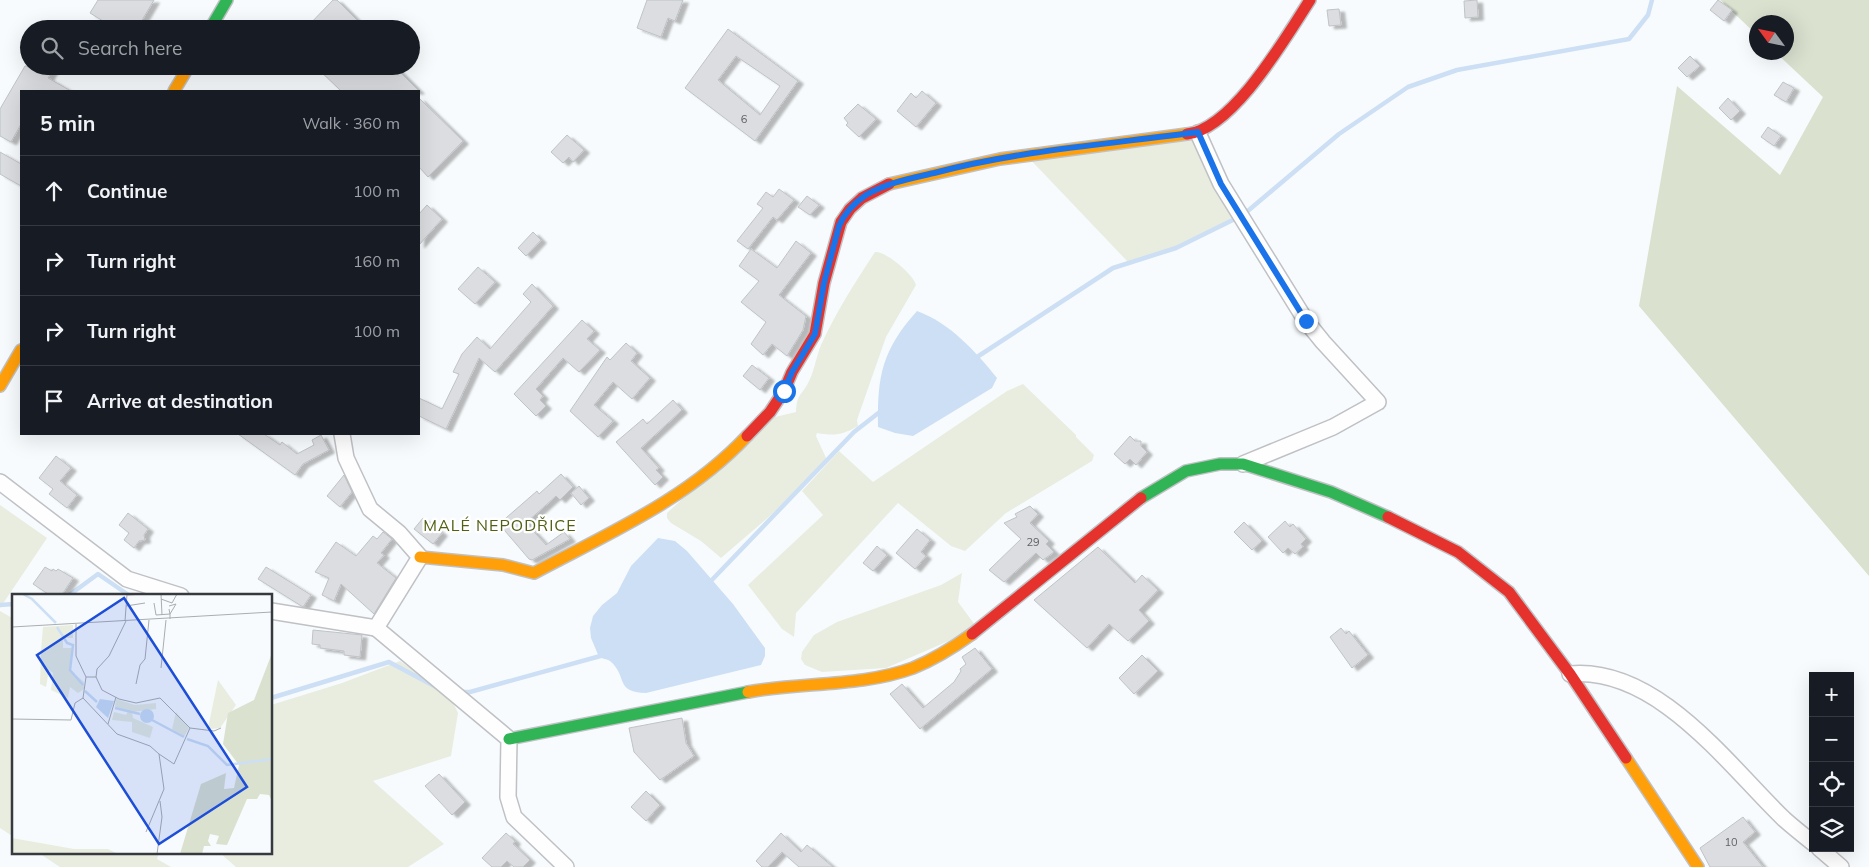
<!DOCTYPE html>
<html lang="en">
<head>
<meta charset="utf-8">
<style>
	:root { --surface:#171b24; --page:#20242c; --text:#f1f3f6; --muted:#9ea1a6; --line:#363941 }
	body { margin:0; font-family:Mulish,sans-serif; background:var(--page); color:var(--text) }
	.controls { position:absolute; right:15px; bottom:15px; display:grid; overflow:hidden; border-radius:0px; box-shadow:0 5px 20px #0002 }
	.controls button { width:45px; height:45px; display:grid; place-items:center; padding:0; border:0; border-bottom:1px solid var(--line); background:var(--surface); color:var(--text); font:25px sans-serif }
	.compass { position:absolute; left:1749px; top:15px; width:45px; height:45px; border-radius:50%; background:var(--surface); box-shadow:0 5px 20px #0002; rotate:303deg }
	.stop { position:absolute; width:15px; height:15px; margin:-11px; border:4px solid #1a73e8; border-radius:50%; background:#fff }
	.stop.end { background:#1a73e8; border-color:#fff; box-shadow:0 1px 5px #0008 }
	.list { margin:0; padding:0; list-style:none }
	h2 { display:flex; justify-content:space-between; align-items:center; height:65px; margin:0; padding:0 20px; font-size:21px }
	h2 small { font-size:16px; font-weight:400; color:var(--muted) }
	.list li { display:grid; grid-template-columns:32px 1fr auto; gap:15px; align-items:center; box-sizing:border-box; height:70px; padding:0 20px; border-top:1px solid var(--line) }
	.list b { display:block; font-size:19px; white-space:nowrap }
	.list em { font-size:16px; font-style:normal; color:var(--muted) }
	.icon { flex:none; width:28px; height:28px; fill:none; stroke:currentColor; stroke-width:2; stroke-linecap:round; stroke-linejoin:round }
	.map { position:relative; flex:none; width:1869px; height:867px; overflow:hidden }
	.search { position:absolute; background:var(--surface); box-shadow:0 5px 20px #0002; left:20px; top:20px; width:400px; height:55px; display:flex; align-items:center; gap:12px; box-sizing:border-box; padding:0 18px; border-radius:28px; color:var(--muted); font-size:19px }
	.panel { position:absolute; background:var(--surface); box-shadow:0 5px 20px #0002; left:20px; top:90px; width:400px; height:345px; border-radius:0px }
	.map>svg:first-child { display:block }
	.green { fill:#e8ede0 }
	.forest { fill:#dae1cf }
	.water { fill:#ccdff4 }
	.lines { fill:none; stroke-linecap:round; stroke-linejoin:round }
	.stream { stroke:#ccdff4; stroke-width:4.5 }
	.building { fill:#dbdde0; stroke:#c0c3c6; fill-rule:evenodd; filter:url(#shadow) }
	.street-casing { stroke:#bfc1c4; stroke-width:18 }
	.fast-casing { stroke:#bfc1c4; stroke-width:14 }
	.slow-casing { stroke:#bfc1c4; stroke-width:14 }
	.jam-casing { stroke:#bfc1c4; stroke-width:14 }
	.street { stroke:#fefeff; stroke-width:15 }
	.fast { stroke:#30b455; stroke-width:11 }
	.slow { stroke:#ff9f0a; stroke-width:11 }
	.jam { stroke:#e5322d; stroke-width:11 }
	.route { stroke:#1a73e8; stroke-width:6 }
	.labels { text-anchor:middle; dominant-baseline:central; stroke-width:4.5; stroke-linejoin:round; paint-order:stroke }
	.number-label { font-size:11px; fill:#5f6266 }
	.quarter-label { font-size:16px; letter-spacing:1px; fill:#506014; stroke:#fff }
	.inset-river { fill:none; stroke:#ccdff4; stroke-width:2.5 }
	.inset-road { fill:none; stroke:#aaadb0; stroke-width:1 }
	.view { fill:#1d4ed8; fill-opacity:0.15; stroke:#1d4ed8; stroke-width:2.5 }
	.inset-edge { fill:none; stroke:#36393d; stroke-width:2.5 }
</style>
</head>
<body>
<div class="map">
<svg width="1869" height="867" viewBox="0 0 1869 867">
	<defs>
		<filter id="shadow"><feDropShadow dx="5.5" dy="3" stdDeviation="1" flood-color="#0004"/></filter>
	</defs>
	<rect width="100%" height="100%" fill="#f8fbfd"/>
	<!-- green -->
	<g class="green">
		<polygon points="1197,140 1238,219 1209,230 1173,248 1129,263 1028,157"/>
		<path d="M875 252C886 251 914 275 916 285L886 337 857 420 858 426C843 435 834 436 817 433L816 436 827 460 772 514 721 558 701 541 671 523 667 518V513L771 418 796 412C797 394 800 397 807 385 814 373 816 357 821 345 836 312 856 281 875 252Z"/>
		<polygon points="1023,384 1076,435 1076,437 1094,455 1092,461 1006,513 965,551 951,546 898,503 796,613 794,637 782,629 748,585 823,515 802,491 839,451 873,482 1007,391"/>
		<polygon points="0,505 47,538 0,608"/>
		<polygon points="962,573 958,602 975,625 958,637 886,668 822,672 805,665 801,659 802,652 814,635 837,622 941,585"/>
		<polygon points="0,611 14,619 14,837 0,828"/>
		<polygon points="400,661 450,696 458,713 451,756 373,781 444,844 408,867 236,867 220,853 271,853 271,705 342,683"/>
		<polygon points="39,853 159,853 157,859 171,867 60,867"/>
	</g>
	<!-- forest -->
	<polygon class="forest" points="1720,0 1869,0 1869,576 1639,306 1677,86 1780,175 1823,97 1776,53 1786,52 1786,22 1756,22 1756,34"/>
	<!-- water -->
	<g class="water">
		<path d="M917 311C950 323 975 351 997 378L992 388 913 436 895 433 878 427C877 376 882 350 917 311Z"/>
		<path d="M658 538 675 541 687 551 733 604 765 648V656L761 665 646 693C614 692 628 676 610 661 607 659 603 659 599 657L591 638 590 628 593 616 602 605 617 593 631 566Z"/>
	</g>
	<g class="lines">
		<!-- stream -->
		<g class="stream">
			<polyline points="974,359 1113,268 1176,248 1243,215 1339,134 1408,87 1457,70 1629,39 1648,15 1652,0"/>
			<polyline points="708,584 854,432 881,411"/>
			<polyline points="68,596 98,574 130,596"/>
			<polyline points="0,605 14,604"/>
			<polyline points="460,692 470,692 604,655"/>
			<polyline points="271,698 389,662 438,688"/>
		</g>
	</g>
	<!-- building -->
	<g class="building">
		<polygon points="98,0 154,0 138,27 128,21 124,29 116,29 90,13"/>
		<polygon points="333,0 337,0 366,29 305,29"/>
		<polygon points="647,0 683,0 675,21 668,18 661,37 637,28"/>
		<polygon points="1477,0 1478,17 1465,18 1464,1"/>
		<polygon points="1718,0 1732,10 1724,21 1710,10"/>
		<polygon points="1339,9 1341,25 1329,26 1327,10"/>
		<path d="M728 29 798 81 755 141 685 88ZM736 56 780 86 760 115 718 80Z"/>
		<polygon points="1690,56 1700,66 1687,77 1678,68"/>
		<polygon points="25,66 55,66 48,78 71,91 21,91 21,124 11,142 0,136 0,109"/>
		<polygon points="315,66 394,66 419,91 341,91"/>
		<polygon points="1783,82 1794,88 1786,102 1774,95"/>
		<polygon points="922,91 936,103 916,127 897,111 911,93 916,98"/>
		<polygon points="419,98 463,141 428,177 419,167"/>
		<polygon points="1728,98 1740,111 1731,120 1719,108"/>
		<polygon points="858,104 876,119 859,137 846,125 848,123 844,118"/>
		<polygon points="1768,127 1781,136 1774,146 1761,137"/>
		<polygon points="567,135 584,150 573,162 569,157 563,163 551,152"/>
		<polygon points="0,152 21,164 21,186 0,174"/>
		<polygon points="779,189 794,200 777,220 773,217 748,249 737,241 763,208 757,204 766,192 773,197"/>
		<polygon points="807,196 819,205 810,215 798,207"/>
		<polygon points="427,205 442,219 419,245 419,214"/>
		<polygon points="533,232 541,240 526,256 518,248"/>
		<polygon points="796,241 811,253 779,295 806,316 803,330 787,356 772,344 763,355 751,344 766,322 741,302 759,281 739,266 751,249 777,268"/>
		<polygon points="478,267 495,282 475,304 458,289"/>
		<polygon points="532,284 553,306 495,372 479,358 446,429 419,416 419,398 442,409 459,374 453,372 462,354 477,337 490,349 531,302 523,294"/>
		<polygon points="582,320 594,331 587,339 600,350 579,372 563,358 536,389 543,396 540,400 546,406 536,416 514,394"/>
		<polygon points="626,343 637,353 631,361 650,378 632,399 613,382 594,405 613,421 598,437 570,411 607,357 610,360"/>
		<polygon points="752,365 769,378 760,390 743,376"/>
		<polygon points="673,400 682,410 641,448 659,468 656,470 663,477 655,485 616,442 643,419 647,424"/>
		<polygon points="238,434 264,434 280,445 282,442 297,454 314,445 312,440 321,435 329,450 303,464 295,475"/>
		<polygon points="1130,436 1135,441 1141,441 1141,446 1147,452 1136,465 1130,459 1125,464 1114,454"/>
		<polygon points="56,456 71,468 60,481 77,495 67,508 49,494 53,489 39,478"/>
		<polygon points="561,474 573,487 560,500 556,496 526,523 546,545 564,532 570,539 532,560 529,559 499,524 537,491 539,494"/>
		<polygon points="344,475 352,492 340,507 327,496"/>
		<polygon points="579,486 589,498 581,505 571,493"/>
		<polygon points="1030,506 1038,514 1030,523 1049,541 1046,544 1054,552 1043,560 1036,553 1004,582 989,570 1021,539 1004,523 1017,517 1015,514"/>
		<polygon points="128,513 148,529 144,535 145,540 139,541 134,548 124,540 129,533 119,525"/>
		<polygon points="423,518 442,533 433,544 414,529"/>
		<polygon points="1285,521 1290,527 1293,524 1306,539 1301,544 1303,547 1295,554 1288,548 1283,553 1268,537"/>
		<polygon points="1244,522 1262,541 1252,550 1234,532"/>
		<polygon points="917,529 930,540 921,552 926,556 915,569 896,553"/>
		<polygon points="383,532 392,539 381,553 384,555 377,563 396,578 374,614 341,584 334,601 322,595 329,578 315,572 336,542 356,556 373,536 377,539"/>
		<polygon points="877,546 887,555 873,571 863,563"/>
		<polygon points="1098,547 1135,583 1142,575 1158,590 1139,610 1149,621 1128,641 1109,624 1087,648 1034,600"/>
		<polygon points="45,567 52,571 53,569 56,571 58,569 73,578 61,596 51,596 33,584"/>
		<polygon points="266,567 311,595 303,607 258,579"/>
		<polygon points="1341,628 1346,634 1349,631 1368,655 1352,668 1330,637"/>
		<polygon points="313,630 362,635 360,657 344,655 344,651 320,648 320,645 312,644"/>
		<polygon points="975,648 992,669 920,729 890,694 902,684 923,708 954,682 961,671 960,669 966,664 962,657"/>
		<polygon points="1142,655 1158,671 1134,694 1119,678"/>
		<polygon points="682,718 686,743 694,756 660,780 634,752 629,728"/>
		<polygon points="439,774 465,802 452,815 425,786"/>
		<polygon points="646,791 660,805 646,821 631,807"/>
		<polygon points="1743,817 1755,832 1743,842 1763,867 1710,867 1700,848"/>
		<polygon points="506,833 515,841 513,844 530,860 523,867 514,867 507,861 501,867 492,867 482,858"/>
		<polygon points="781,833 801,852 807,845 833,867 799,867 782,852 768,867 762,867 756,861"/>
	</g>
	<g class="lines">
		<!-- street casing -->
		<g class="street-casing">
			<g id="street">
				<polyline points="1198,133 1221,184 1306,321 1323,342 1378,402 1333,427 1243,464"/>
				<polyline points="0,482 127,579 181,596"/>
				<polyline points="271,611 376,628 420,557 399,533 370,509 346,458 342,434"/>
				<polyline points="376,628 509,739 508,797 514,817 566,867"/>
				<path d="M1570 674C1657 666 1728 765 1784 819 1793 827 1803 835 1813 843"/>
				<polyline points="1819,848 1841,867"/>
			</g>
		</g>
		<!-- fast casing -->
		<g class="fast-casing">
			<g id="fast">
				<polyline points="210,29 227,0"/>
				<polyline points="1141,498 1186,471 1220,464 1243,464 1331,492 1388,517"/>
				<polyline points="509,739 748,692"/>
			</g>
		</g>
		<!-- slow casing -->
		<g class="slow-casing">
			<g id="slow">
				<polyline points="174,91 189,66"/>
				<polyline points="889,184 1000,159 1187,134"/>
				<polyline points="0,386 21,350"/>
				<path d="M420 557 503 565 534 573C609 533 688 499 747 436"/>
				<path d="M748 692C801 682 861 687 913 668 935 659 954 647 972 634"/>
				<polyline points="1626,758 1698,867"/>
			</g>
		</g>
		<!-- jam casing -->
		<g class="jam-casing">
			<g id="jam">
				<path d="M1187 134C1233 129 1286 37 1310 0"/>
				<polyline points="747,436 770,412 784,391 792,372 815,334 824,283 841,222 850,209 862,198 889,184"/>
				<polyline points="1388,517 1458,552 1509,592 1570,674 1626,758"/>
				<polyline points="972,634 1141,498"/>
			</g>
		</g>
		<!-- street -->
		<use href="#street" class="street"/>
		<!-- fast -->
		<use href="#fast" class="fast"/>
		<!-- slow -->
		<use href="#slow" class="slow"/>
		<!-- jam -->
		<use href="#jam" class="jam"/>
	</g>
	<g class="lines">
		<!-- route -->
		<path class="route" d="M784 391 792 372 815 334 824 283 839 226C844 214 854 203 866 195 886 183 912 178 934 173 1021 150 1110 144 1198 132L1221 184 1306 321"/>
	</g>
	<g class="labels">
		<!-- number labels -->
		<g class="number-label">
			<text x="744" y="119">6</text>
			<text x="1033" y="542">29</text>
			<text x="1731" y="842">10</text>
		</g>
		<!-- quarter labels -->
		<g class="quarter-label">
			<text x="500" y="525">MALÉ NEPODŘICE</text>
		</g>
	</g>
	<!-- overview -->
	<g transform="translate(12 594)">
		<rect width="260" height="260" fill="#f8fbfd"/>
		<path d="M61 31V44H51V54H60L58 76 72 88V95L66 99 58 93 56 104 39 96 41 79 37 76 34 93 28 90 29 57 31 33ZM206 86 224 111 208 134 200 135 196 134ZM104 105 123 111 144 109V115L120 118 121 124 141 133 138 144 120 138V128L100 126 102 118 114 121 116 117 103 113ZM164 118 177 134 172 143 160 135ZM0 244 62 255H96L106 260H0Z" fill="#e8ede0"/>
		<path d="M260 59V207L257 201 248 200 245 205H235L215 251 204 250 207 242 198 240 196 247 199 252H192L190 260H168L189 190 214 179 212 195 222 194 227 171 211 150 216 119 242 106Z" fill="#dae1cf"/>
		<path d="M88 105 102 107 96 124 84 113ZM128 122a7 7 0 1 1 14 0a7 7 0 1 1-14 0Z" fill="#ccdff4"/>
		<path class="inset-river" d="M11 0 20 5 44 29M45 33 55 49 61 51 58 76 71 91M73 97 85 108M103 114 128 120M140 126 172 143M175 145 196 152 215 171 260 165"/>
		<path class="inset-road" d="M149 0 150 21M115 1 132 0M149 5 160 9 165 0M142 9 144 21 158 20V25M114 12 133 9M157 12 164 10 158 20 157 15M113 27 115 0M64 30V62L74 83H84L85 75 97 62 114 27M0 33 260 18M149 74 154 26M84 83 90 96 107 105 124 109 148 104 178 134 202 137 209 134M124 90 128 71 133 65 137 26M71 104 105 140 138 152 147 160 152 195 134 238M0 125 59 126 63 109 71 104 74 83M96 130 104 103M147 160 162 170 178 134M145 260 150 223 148 207"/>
		<path class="view" d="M112 4 235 193 147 250 25 61Z"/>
		<rect width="260" height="260" class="inset-edge"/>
	</g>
</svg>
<div class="controls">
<button>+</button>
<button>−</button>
<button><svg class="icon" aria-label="locate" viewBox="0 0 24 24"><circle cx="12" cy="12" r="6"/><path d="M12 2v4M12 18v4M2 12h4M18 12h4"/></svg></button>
<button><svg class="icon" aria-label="layers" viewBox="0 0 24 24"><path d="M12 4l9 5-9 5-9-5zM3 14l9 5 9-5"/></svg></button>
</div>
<svg class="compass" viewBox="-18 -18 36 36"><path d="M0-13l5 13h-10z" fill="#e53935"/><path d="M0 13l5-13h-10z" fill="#9ea1a6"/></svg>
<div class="stop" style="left:784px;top:391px"></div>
<div class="stop end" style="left:1306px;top:321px"></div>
<div class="search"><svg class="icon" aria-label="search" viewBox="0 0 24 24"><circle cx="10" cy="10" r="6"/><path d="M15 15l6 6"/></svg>Search here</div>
<section class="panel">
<h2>5 min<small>Walk · 360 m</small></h2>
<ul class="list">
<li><svg class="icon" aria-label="ahead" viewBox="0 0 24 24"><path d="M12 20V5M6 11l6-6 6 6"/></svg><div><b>Continue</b></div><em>100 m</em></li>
<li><svg class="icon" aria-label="right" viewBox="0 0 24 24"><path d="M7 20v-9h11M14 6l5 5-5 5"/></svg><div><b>Turn right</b></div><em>160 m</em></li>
<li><svg class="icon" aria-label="right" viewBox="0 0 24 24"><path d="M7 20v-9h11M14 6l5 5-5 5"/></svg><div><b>Turn right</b></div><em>100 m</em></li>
<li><svg class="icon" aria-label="arrive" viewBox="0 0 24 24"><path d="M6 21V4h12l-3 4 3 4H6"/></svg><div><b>Arrive at destination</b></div></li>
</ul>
</section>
</div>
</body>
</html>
